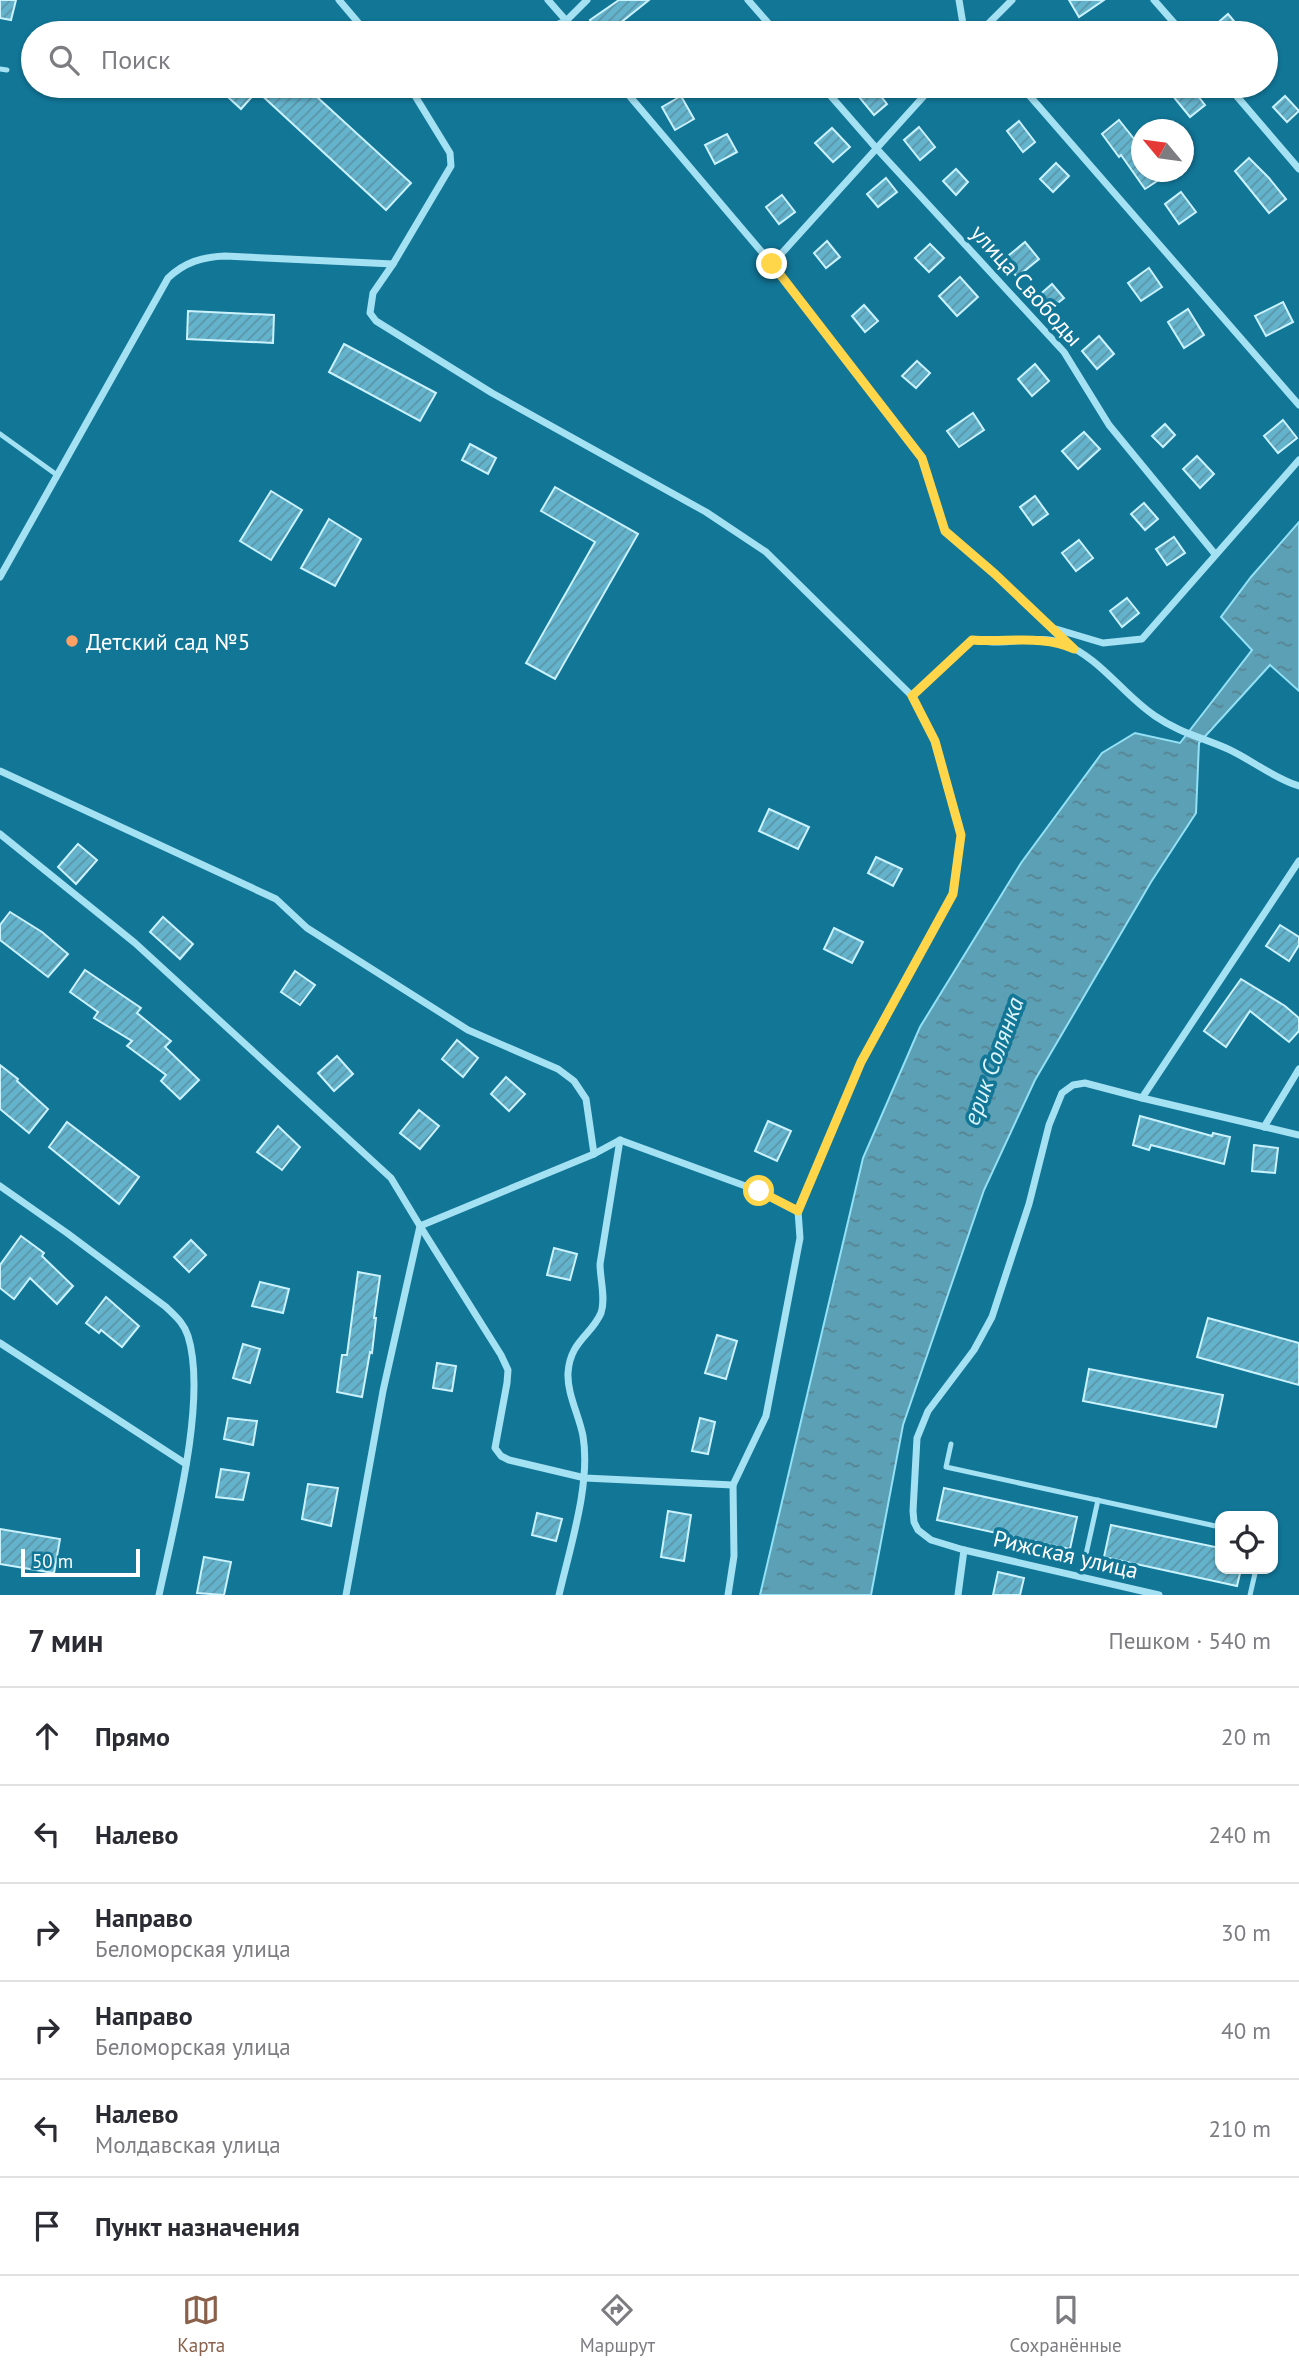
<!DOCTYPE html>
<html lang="ru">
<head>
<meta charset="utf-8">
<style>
	:root { --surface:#fff; --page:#f2f2f3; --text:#2b2b33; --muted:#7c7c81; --line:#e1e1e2; --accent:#8a604a }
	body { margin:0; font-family:"PT Sans",sans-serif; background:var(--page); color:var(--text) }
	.controls { position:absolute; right:21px; bottom:21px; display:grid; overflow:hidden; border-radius:14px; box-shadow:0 2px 5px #0004 }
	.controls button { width:63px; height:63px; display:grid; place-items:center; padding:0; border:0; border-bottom:2px solid var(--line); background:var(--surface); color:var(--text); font:35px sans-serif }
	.compass { position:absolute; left:1131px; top:119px; width:63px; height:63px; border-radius:50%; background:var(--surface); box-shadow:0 2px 5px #0004; rotate:299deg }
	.scale { position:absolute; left:21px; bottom:18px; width:119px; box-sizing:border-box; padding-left:7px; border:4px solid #fff; border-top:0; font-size:19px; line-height:24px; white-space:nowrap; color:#fff; -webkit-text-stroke:5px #127697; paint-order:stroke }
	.stop { position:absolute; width:21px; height:21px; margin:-16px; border:5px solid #ffd54a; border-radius:50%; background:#fff }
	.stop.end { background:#ffd54a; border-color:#fff; box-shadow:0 2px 7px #0008 }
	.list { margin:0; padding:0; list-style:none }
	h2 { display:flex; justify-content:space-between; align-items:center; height:91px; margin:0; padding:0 28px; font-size:30px }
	h2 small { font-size:23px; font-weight:400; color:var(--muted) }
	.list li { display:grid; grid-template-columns:46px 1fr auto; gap:21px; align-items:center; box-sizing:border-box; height:98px; padding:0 28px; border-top:2px solid var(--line) }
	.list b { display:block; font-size:26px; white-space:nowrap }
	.list p { margin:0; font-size:23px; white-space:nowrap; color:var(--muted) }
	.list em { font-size:23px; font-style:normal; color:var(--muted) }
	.icon { flex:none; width:38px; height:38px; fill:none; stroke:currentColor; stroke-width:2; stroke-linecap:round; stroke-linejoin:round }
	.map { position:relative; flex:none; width:1299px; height:1595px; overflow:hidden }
	.search { position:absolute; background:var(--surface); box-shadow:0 2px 5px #0004; left:21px; right:21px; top:21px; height:77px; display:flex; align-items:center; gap:18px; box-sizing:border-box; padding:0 24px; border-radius:38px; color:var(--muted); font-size:26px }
	.sheet { height:679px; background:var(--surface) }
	nav { display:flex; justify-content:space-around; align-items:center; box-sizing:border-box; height:98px; border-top:2px solid var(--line); background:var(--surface); font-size:19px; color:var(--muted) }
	nav a { display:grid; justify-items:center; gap:4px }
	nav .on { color:var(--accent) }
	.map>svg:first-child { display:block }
	.water { fill:url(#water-ripples); stroke:#94e1f6; stroke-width:2 }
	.building { fill:url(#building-hatch); stroke:#caf2fd; stroke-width:2 }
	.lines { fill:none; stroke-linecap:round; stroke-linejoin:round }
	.service { stroke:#a3e1f3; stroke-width:5 }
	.minor { stroke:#a3e1f3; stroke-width:7 }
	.route { stroke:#ffd54a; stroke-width:9 }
	.poi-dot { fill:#ffa165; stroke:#127697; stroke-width:2.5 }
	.labels { text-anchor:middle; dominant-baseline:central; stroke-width:7; stroke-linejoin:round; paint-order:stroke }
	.street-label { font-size:23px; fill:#fff; stroke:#127697 }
	.poi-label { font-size:23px; fill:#fff; stroke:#127697; text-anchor:start }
	.water-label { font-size:24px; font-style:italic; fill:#dbf5fd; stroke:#127697 }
</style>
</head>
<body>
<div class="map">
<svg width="1299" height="1595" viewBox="0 0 1299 1595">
	<defs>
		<pattern id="water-ripples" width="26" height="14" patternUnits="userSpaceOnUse" patternTransform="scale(1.75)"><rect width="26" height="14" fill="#5ca0b6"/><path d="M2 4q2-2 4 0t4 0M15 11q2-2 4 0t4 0" fill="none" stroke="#568391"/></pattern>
		<pattern id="building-hatch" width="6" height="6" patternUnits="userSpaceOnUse" patternTransform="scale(1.75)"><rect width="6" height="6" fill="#63b3cc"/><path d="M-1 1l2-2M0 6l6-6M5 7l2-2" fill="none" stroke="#5c94a6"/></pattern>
	</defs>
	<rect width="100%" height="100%" fill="#127697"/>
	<!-- water -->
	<polygon class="water" points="1299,522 1299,691 1270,665 1199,743 1196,813 1151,882 1035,1080 984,1190 903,1425 871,1595 760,1595 863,1158 920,1027 1021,863 1102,753 1135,733 1180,743 1252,650 1221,617 1251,577"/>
	<!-- building -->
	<g class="building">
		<polygon points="0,0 16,0 11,20 0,18"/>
		<polygon points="619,0 649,0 619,24 626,33 599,33 590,20"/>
		<polygon points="1069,0 1104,0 1079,17"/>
		<polygon points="1228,14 1244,33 1206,33"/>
		<polygon points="216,86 305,86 411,183 386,210 257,91 241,109"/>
		<polygon points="873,86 887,104 874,115 859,97"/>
		<polygon points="1184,86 1190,86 1205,105 1190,117 1172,95"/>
		<polygon points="681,96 694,119 675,130 662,107"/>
		<polygon points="1285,96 1299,111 1287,122 1273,107"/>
		<polygon points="1119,120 1142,149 1142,172 1171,172 1145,189 1121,155 1119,157 1102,134"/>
		<polygon points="1019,121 1035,142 1023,152 1007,131"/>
		<polygon points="919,127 935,147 920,160 904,140"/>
		<polygon points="832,128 850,147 833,162 815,143"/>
		<polygon points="727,134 737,152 715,164 705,145"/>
		<polygon points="1249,158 1269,178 1286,199 1269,213 1235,171"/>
		<polygon points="1056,163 1069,176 1053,192 1040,179"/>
		<polygon points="956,169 968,182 956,195 943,181"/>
		<polygon points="886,178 897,192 878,207 867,194"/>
		<polygon points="1181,192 1196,212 1179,224 1165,204"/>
		<polygon points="782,195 795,212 779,224 766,207"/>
		<polygon points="827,241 840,257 826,268 814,253"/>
		<polygon points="1025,242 1039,259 1017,277 1003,260"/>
		<polygon points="930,244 944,258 929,272 915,258"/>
		<polygon points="1149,268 1162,287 1141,301 1128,283"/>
		<polygon points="960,277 978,297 957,316 939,296"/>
		<polygon points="1052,284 1064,298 1049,310 1037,297"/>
		<polygon points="1283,302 1293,322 1266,336 1255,316"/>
		<polygon points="864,305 878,321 865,332 852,316"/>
		<polygon points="1188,309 1204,335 1184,348 1168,322"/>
		<polygon points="188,311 274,315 273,343 187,339"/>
		<polygon points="1099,336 1114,354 1097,369 1082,351"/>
		<polygon points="344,344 436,393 420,421 329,372"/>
		<polygon points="917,361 930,373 916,388 902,376"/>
		<polygon points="1035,364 1049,381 1032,396 1018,379"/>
		<polygon points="973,413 984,430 959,447 947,431"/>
		<polygon points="1283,420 1297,438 1278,453 1264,436"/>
		<polygon points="1165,424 1175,435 1163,447 1152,436"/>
		<polygon points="1084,432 1100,449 1078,469 1062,451"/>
		<polygon points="470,444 496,458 488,474 462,460"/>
		<polygon points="1197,456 1214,474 1200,488 1183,469"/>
		<polygon points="555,487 638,534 555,679 526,663 595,542 541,511"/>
		<polygon points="271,491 302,510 271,560 240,541"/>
		<polygon points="1035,496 1048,514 1033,525 1020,507"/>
		<polygon points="1144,503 1158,519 1145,530 1131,514"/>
		<polygon points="329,519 361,539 335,586 301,568"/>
		<polygon points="1174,537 1185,553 1167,565 1156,549"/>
		<polygon points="1079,540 1093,558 1076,571 1062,553"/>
		<polygon points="1127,598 1139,613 1122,627 1110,611"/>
		<polygon points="769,809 809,827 798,849 759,831"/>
		<polygon points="78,844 97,860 76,884 58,867"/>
		<polygon points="876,857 902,869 893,886 868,873"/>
		<polygon points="10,912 42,932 68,954 48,977 0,940 0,925"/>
		<polygon points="163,917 193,944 180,959 150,932"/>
		<polygon points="1280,925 1299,937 1299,945 1289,961 1266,946"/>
		<polygon points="834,928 863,942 852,963 824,949"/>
		<polygon points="85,970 141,1008 137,1013 171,1041 165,1047 199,1080 180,1099 161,1081 166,1075 127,1046 132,1041 94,1018 98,1012 70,992"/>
		<polygon points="295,971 315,985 300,1005 281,992"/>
		<polygon points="1241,979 1285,1006 1299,1018 1299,1031 1289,1042 1250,1011 1226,1047 1204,1031"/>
		<polygon points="457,1040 478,1058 463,1077 442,1059"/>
		<polygon points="337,1056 353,1074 334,1091 318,1073"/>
		<polygon points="0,1065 18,1079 17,1081 48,1109 29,1133 0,1109"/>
		<polygon points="506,1077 525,1094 509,1111 491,1094"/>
		<polygon points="419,1110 439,1126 420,1149 400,1133"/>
		<polygon points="1140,1116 1212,1136 1213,1133 1230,1137 1224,1164 1151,1145 1149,1150 1133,1145"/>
		<polygon points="768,1121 791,1131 777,1161 755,1151"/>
		<polygon points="67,1122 139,1177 119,1204 49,1147"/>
		<polygon points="278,1126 300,1147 282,1170 257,1152"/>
		<polygon points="1254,1145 1278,1148 1275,1173 1252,1171"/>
		<polygon points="21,1236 44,1253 42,1256 73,1286 57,1304 30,1278 14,1299 0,1288 0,1265"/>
		<polygon points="191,1240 206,1255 189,1272 174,1257"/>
		<polygon points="554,1248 577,1254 570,1280 547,1275"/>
		<polygon points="358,1272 380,1276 374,1318 376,1318 372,1353 370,1352 362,1397 337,1392 342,1355 347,1355"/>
		<polygon points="260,1282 289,1289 283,1313 252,1306"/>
		<polygon points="106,1297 139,1326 122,1347 101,1330 99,1333 86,1323"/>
		<polygon points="1208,1318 1299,1343 1299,1385 1197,1357"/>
		<polygon points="717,1335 737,1341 726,1379 705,1373"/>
		<polygon points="243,1344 260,1349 250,1383 233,1378"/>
		<polygon points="437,1363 456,1366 452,1391 433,1388"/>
		<polygon points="1089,1369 1223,1395 1216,1427 1083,1401"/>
		<polygon points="228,1418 257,1421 253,1445 224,1439"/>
		<polygon points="700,1418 715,1422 708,1454 692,1451"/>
		<polygon points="221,1469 249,1473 243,1500 216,1497"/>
		<polygon points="308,1484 338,1488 331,1526 302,1519"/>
		<polygon points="944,1488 1077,1517 1070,1549 937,1520"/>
		<polygon points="668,1511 691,1515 684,1561 661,1557"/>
		<polygon points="537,1513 562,1519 556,1541 532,1535"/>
		<polygon points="1111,1525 1220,1548 1220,1569 1241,1569 1237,1586 1104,1557"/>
		<polygon points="0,1529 60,1539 54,1573 0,1564"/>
		<polygon points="204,1557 231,1562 224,1595 197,1593"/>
		<polygon points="998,1572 1024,1578 1020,1595 993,1595"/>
	</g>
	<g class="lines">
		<!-- service -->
		<g class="service">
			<polyline points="0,69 7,70"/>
			<polyline points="0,434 57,475"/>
			<polyline points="951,1444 946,1467 1220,1527"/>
			<polyline points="1081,1577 1098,1500"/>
			<polyline points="1250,1595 1256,1569"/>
		</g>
		<!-- minor -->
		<g class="minor">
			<polyline points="339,0 367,33"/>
			<polyline points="548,0 577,33"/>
			<polyline points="748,0 777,33"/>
			<polyline points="959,0 963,24 975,33"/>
			<polyline points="1154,0 1183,33"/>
			<polyline points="537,33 566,21 587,0"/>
			<polyline points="979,33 1012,0"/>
			<polyline points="621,86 772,264 922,458 945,531 995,574 1074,649"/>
			<polyline points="822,86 877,149 1064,352 1109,425 1215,554"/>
			<polyline points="1021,86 1299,405"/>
			<polyline points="1228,86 1299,169"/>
			<polyline points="393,264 373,293 370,313 376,321 492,393 706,512 766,552 912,696 935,741 961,835 953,894 861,1062 798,1211 800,1238 766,1416 733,1485 734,1556 728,1595"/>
			<polyline points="772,264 933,86"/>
			<path d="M0 577 168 278C185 262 202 257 225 256L393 264 451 166 450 153 409 86"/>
			<polyline points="1056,629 1103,643 1142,639 1299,460"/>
			<path d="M912 696 972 640C980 641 990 642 998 642 1018 642 1043 636 1062 643 1101 658 1122 694 1155 716 1180 733 1201 737 1228 749 1252 760 1273 778 1299 786"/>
			<polyline points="0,771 276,899 307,928 468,1030 558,1069 574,1081 586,1099 594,1154 420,1226 501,1355 508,1370 507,1383 495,1448 501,1456 509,1460 585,1478 733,1485"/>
			<polyline points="0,834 135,943 391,1178 420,1226 383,1391 346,1595"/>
			<polyline points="1142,1098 1299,1135"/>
			<polyline points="1264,1127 1299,1069"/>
			<polyline points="594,1154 620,1140 759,1191 798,1211"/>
			<path d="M0 1186 67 1233 166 1307C175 1316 184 1323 188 1336 208 1400 173 1529 159 1595"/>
			<polyline points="0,1343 186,1464"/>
			<path d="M559 1595C570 1547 591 1484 583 1436 579 1415 567 1394 568 1373 570 1341 591 1336 601 1313 606 1299 600 1279 600 1264L620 1140"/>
			<polyline points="958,1595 964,1550"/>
			<polyline points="1159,1595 964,1550 931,1540 918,1530 914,1522 913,1511 917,1438 928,1411 974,1350 992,1317 1029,1204 1049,1125 1062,1093 1073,1085 1085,1083 1142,1098 1299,861"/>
		</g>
	</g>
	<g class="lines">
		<!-- route -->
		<path class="route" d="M759 1191 798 1211 861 1062 953 894 961 835 935 741 912 696 972 640C1005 643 1043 634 1074 649L995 574 945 531 922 458 772 264"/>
	</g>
	<!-- markers -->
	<circle class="poi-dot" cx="72" cy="641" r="7"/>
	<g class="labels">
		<!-- street labels -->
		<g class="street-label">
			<text transform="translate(1027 285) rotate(48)">улица Свободы</text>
			<text transform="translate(1066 1554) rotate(13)">Рижская улица</text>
		</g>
		<!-- poi labels -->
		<g class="poi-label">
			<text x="86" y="641">Детский сад №5</text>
		</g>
		<!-- water labels -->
		<g class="water-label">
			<text transform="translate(993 1061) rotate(-70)">ерик Солянка</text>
		</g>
	</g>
</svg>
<div class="controls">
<button><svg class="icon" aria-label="locate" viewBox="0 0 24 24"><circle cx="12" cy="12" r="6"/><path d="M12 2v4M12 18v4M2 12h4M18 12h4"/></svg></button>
</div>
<svg class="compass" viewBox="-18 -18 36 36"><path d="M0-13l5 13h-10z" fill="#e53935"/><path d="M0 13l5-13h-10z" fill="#7c7c81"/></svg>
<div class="scale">50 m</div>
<div class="stop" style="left:759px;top:1191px"></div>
<div class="stop end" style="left:772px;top:264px"></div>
<div class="search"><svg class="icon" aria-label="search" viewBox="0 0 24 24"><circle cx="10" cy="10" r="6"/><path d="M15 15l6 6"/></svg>Поиск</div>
</div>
<section class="sheet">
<h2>7 мин<small>Пешком · 540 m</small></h2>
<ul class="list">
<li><svg class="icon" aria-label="ahead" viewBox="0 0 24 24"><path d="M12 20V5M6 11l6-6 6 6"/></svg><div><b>Прямо</b></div><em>20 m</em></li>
<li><svg class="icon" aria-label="left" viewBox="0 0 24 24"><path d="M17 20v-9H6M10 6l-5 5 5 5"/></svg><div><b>Налево</b></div><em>240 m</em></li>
<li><svg class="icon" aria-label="right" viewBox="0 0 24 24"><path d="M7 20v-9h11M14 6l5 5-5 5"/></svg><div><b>Направо</b><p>Беломорская улица</p></div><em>30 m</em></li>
<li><svg class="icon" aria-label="right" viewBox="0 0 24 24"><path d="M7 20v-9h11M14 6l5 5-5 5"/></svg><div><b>Направо</b><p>Беломорская улица</p></div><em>40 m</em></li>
<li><svg class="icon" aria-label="left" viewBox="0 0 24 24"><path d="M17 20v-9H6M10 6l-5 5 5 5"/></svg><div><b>Налево</b><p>Молдавская улица</p></div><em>210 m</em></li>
<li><svg class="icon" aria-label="arrive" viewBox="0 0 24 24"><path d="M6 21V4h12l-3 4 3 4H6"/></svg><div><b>Пункт назначения</b></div></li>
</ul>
</section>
<nav>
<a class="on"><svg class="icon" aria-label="map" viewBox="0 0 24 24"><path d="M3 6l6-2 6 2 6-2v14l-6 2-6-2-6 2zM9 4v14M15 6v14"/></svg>Карта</a>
<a><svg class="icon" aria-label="directions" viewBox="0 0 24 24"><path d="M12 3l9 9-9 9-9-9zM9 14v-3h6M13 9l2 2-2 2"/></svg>Маршрут</a>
<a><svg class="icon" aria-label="saved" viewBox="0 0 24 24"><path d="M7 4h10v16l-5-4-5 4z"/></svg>Сохранённые</a>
</nav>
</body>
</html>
